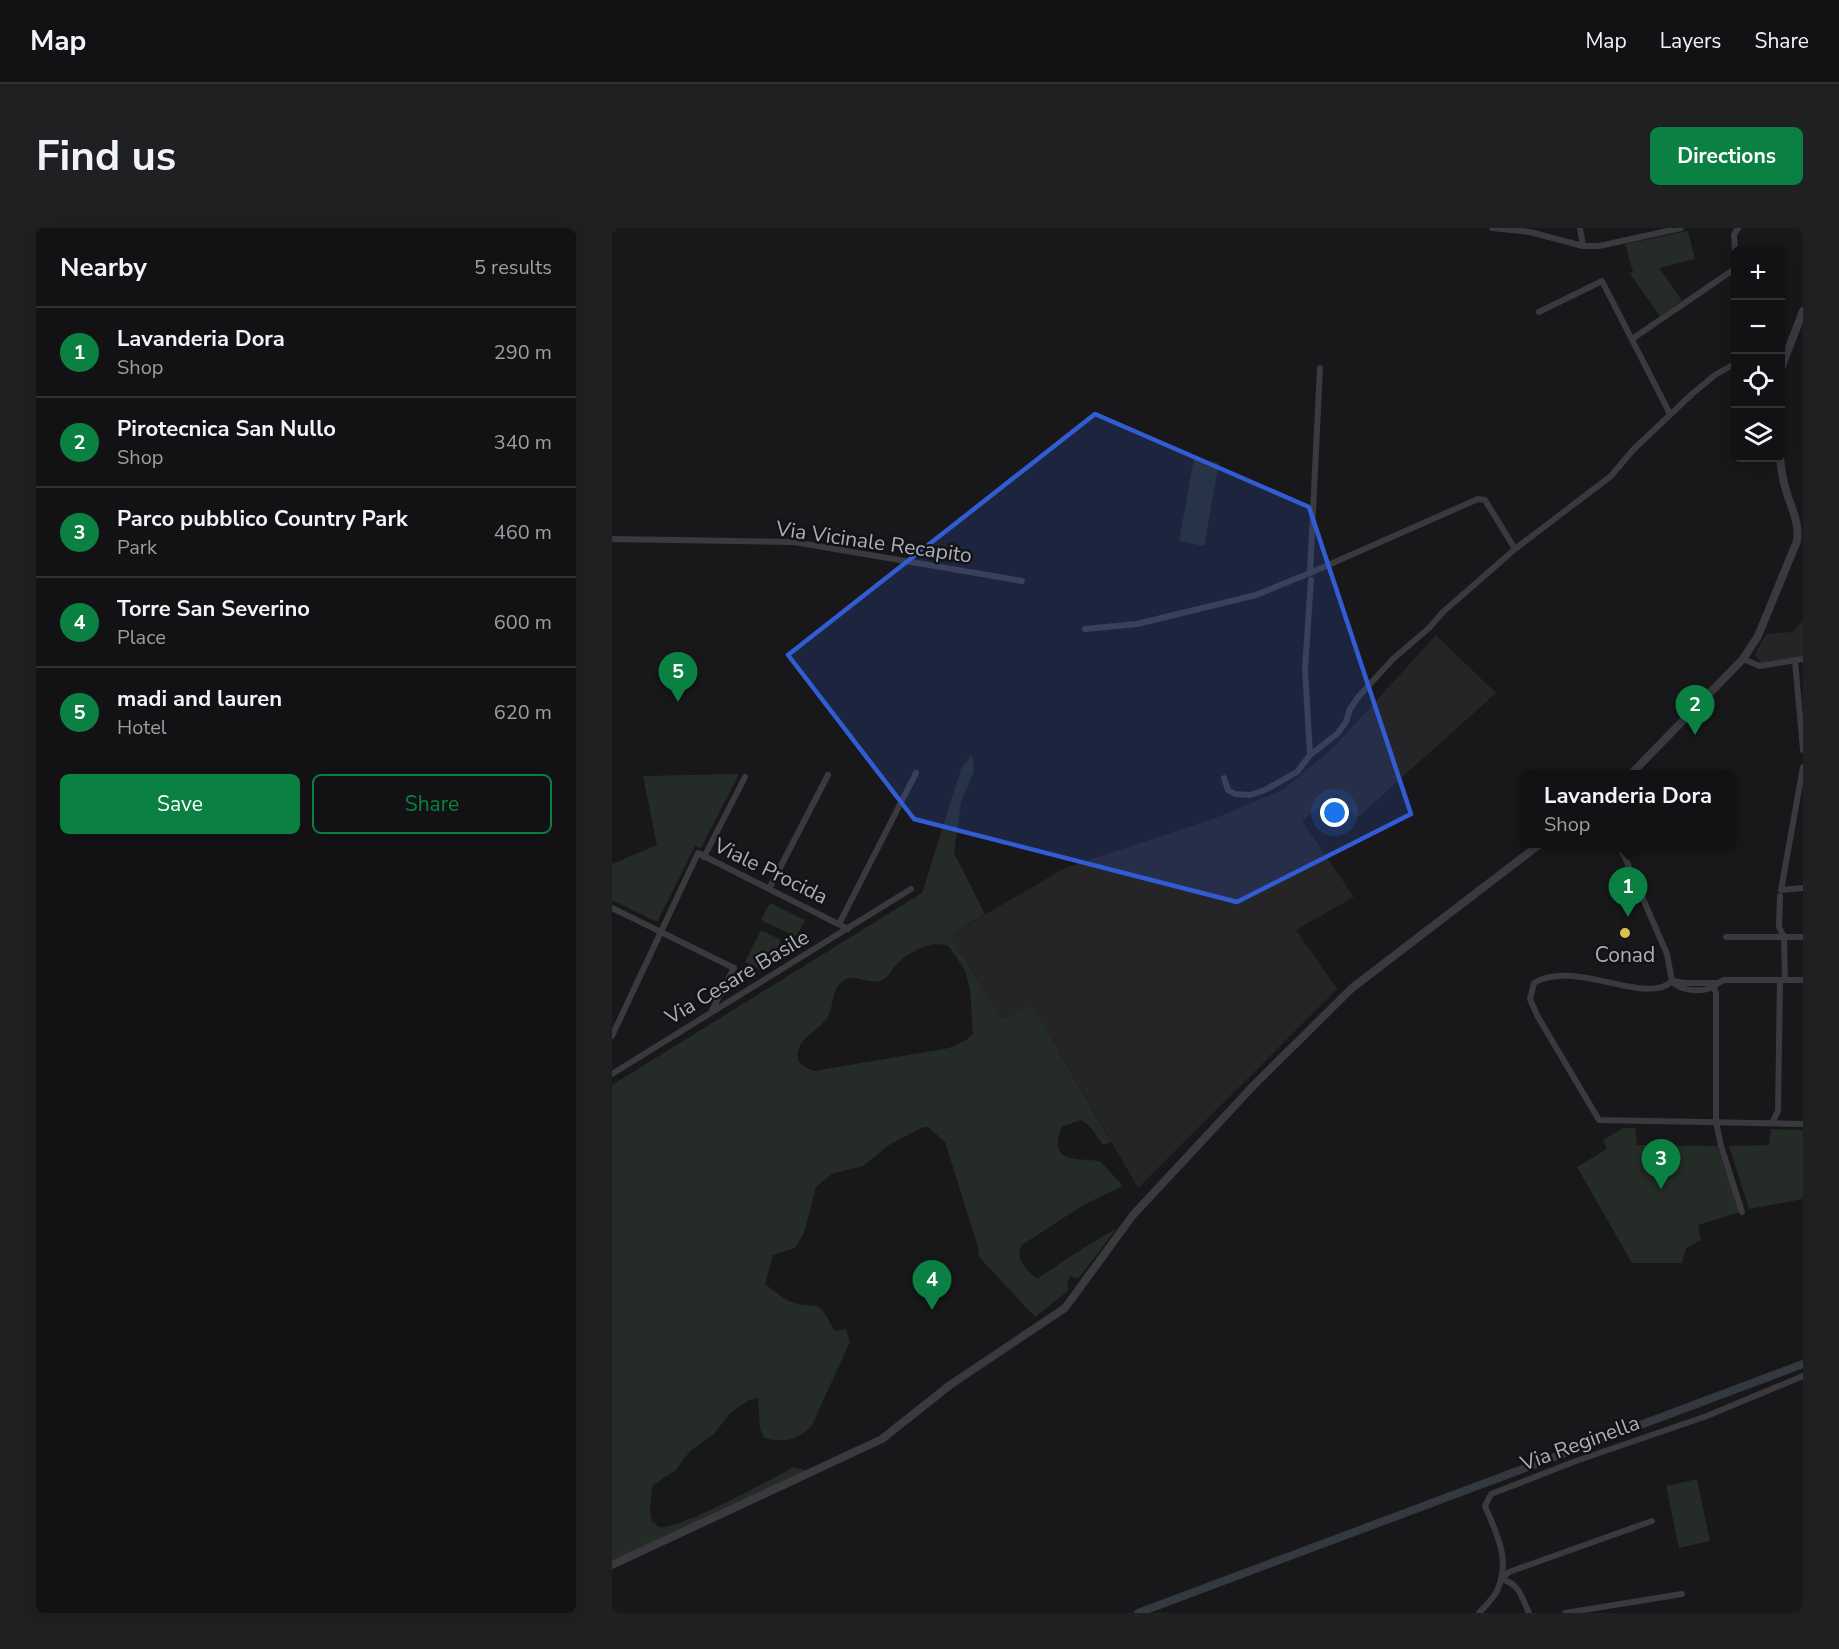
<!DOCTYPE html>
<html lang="en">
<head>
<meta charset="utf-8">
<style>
	:root { --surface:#121214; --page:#1f2022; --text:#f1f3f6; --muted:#9c9ea0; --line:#313234; --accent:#0b8043 }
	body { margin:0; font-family:"Nunito Sans",sans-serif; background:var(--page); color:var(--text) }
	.controls { position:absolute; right:18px; top:18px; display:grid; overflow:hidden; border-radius:9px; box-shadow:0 3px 15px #0003 }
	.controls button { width:54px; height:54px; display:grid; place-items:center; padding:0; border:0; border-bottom:2px solid var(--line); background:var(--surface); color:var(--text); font:30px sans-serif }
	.you { position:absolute; left:723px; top:585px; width:21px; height:21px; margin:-15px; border:4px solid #fff; border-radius:50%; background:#1a73e8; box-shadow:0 0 0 9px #1a73e833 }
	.badge { display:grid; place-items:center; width:39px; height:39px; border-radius:50%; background:var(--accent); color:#fff; font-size:20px; font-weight:700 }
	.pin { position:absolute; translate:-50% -50px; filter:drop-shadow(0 2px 3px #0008) }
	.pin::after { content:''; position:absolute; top:32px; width:21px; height:18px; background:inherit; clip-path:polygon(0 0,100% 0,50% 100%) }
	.popup { position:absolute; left:908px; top:542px; width:216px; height:78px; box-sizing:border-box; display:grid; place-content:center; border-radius:9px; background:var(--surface); filter:drop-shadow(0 2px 4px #0005); font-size:20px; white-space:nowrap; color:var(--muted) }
	.popup b { font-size:22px; color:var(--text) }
	.popup::after { content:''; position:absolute; left:50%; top:100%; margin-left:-12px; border:12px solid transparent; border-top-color:var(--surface) }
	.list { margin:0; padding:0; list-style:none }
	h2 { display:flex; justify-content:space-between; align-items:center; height:78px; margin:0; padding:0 24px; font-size:26px }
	h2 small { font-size:20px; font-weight:400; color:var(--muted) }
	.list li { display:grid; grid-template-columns:39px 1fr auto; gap:18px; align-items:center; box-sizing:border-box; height:90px; padding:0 24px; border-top:2px solid var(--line) }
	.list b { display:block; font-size:22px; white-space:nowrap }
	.list p { margin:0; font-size:20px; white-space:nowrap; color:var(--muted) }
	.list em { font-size:20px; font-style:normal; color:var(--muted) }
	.actions { display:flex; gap:12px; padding:18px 24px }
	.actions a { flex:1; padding:14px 0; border:2px solid var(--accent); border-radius:9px; text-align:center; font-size:21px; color:var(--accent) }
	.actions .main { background:var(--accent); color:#fff }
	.icon { flex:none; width:33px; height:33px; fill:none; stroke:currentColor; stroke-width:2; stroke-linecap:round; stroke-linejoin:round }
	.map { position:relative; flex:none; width:1191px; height:1385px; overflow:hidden; border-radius:9px }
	header { display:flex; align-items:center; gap:36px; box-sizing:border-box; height:84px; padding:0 30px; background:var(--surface); border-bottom:2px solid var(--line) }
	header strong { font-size:28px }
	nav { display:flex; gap:33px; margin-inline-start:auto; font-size:21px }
	.intro { display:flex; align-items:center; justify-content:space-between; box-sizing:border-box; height:144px; padding:0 36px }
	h1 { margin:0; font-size:42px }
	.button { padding:15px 27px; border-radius:9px; background:var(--accent); color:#fff; font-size:21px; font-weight:700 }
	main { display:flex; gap:36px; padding:0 36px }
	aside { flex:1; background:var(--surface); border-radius:9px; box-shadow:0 3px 15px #0003 }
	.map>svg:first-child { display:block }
	.built { fill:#252427 }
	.green { fill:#252b26; fill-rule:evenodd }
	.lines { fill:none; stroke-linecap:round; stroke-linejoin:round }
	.canal { stroke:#343941; stroke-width:8 }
	.minor { stroke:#3a3a3e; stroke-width:6 }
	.tertiary { stroke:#3a3a3e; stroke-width:8 }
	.marked { fill:#325cd3; fill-opacity:0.2; stroke:#325cd3; stroke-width:4.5; stroke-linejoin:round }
	.poi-dot { fill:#dbbf4f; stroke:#131315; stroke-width:2 }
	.labels { text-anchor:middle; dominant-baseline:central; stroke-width:5; stroke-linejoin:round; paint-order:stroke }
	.street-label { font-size:21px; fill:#acaeb8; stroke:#131315 }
	.poi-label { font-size:21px; fill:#acaeb8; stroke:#131315 }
</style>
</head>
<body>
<header>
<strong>Map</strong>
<nav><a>Map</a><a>Layers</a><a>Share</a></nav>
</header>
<div class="intro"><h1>Find us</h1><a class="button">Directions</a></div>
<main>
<aside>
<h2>Nearby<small>5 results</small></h2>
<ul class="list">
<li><span class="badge">1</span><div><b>Lavanderia Dora</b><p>Shop</p></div><em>290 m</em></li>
<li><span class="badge">2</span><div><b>Pirotecnica San Nullo</b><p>Shop</p></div><em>340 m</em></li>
<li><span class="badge">3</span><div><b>Parco pubblico Country Park</b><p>Park</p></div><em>460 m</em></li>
<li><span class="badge">4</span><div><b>Torre San Severino</b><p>Place</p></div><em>600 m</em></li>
<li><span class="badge">5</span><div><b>madi and lauren</b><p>Hotel</p></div><em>620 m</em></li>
</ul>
<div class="actions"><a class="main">Save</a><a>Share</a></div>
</aside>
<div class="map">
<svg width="1191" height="1385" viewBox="0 0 1191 1385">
	<rect width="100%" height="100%" fill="#18181a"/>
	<!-- built -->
	<g class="built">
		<polygon points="1191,393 1191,429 1149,436 1143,426 1154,406 1180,404"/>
		<polygon points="824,407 884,465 745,590 725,565 690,593 742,669 684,702 725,761 526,960 420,776 390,791 338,707 453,640 601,591 671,562 723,518"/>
	</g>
	<!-- green -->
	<g class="green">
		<polygon points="1076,3 1083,31 1047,40 1070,72 1048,88 1018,46 1021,44 1013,16"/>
		<polygon points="582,231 607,235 592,318 567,313"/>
		<path d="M360 526 362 543 349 574 342 625 373 686 338 707 390 791 420 776 499 914 491 917 476 896 468 892 450 899C435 935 463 930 488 933L511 958 473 976 410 1017C402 1031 415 1042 425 1051L465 1024 505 1000 466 1051 458 1048 455 1055 456 1063 423 1089 367 1029 366 1019 333 914 316 899H311L277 917 251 938 220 946 204 959 192 1005 183 1020 161 1027 153 1056C164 1064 172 1073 186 1076 194 1078 204 1075 210 1082 215 1087 218 1096 223 1103L234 1101 238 1114 200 1197C187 1212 172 1215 152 1210L148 1201 146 1170 137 1172 119 1184 102 1206 78 1223 64 1242 40 1258 38 1284 40 1294C43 1295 45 1298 48 1299 65 1303 161 1250 182 1239L196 1243 0 1335V857L310 665 349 541ZM322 716 334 717 338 720 353 742 358 761 361 806 354 812 337 820 202 843 193 839 186 833C183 810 203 807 215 790 223 778 218 762 231 753 242 745 254 756 267 753 277 751 279 741 286 735 297 724 308 720 322 716Z"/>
		<polygon points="127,546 89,620 83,618 45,694 0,672 0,636 45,617 31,548"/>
		<polygon points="158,675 193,692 184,709 149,692"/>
		<polygon points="149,702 169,712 153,744 133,734"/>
		<polygon points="1011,900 1023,900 1025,917 1105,918 1128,984 1086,997 1089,1012 1074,1020 1070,1035 1020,1035 965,939 995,921 991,912"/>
		<polygon points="1159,901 1191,902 1191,971 1137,981 1117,918 1157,917"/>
		<polygon points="1085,1251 1098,1313 1067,1320 1054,1258"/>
	</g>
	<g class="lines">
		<!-- canal -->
		<polyline class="canal" points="526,1385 1191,1136"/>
		<!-- minor -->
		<g class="minor">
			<polyline points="880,0 918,4 971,18 987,18 1069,0"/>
			<polyline points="968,0 971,18"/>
			<polyline points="1124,36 1122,7 1126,0"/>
			<polyline points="927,84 990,53 1058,186"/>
			<polyline points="1020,111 1124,40"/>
			<polyline points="0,311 182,314 410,353"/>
			<polyline points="698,345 708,140"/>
			<polyline points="473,401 525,396 644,367 698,345 866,271 873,272 903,321"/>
			<polyline points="1131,431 1148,438 1191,431"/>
			<polyline points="1183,433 1191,522"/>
			<polyline points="698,527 693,441 699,352"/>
			<polyline points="1191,539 1169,662 1191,660"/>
			<polyline points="612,550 616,562 623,566 638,567 653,562 685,544 698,527 725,506 734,494 738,481 747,468 781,431 817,400 831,384 903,321 999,248 1021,222 1080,166 1103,147 1124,135"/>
			<path d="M1007 616 1055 726 1060 753C1035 779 961 730 922 755L918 771 926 789 987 892 1191 896"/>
			<polyline points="92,629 133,549"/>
			<polyline points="157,661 216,547"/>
			<polyline points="1168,668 1167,699 1172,709 1173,752"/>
			<polyline points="0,680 122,740 100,782"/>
			<polyline points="227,696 304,545"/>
			<polyline points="1114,709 1191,709"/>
			<path d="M1060 753 1073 755H1106C1097 765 1069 765 1060 753Z"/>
			<polyline points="1106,755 1112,752 1191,752"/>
			<polyline points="1102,760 1104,765 1104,894 1109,918 1130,984"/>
			<polyline points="0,808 86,625 236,701"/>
			<polyline points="0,846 299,661"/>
			<polyline points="1160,895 1166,883 1168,752"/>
			<polyline points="889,1351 897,1344 1040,1293"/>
			<path d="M889 1351C908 1356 909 1368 917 1385"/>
			<path d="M867 1385C873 1378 881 1371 885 1363 899 1331 885 1307 873 1278L879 1266 964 1233 1095 1188 1191 1148"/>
			<polyline points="953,1385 1070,1366"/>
		</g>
		<!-- tertiary -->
		<g class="tertiary">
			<polyline points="1168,143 1191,83"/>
			<path d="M1019 546 1131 431 1146 408 1185 313C1188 295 1179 280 1174 262 1171 252 1169 241 1168 230"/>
			<polyline points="0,1337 270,1211 338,1157 453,1080 521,987 642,857 740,760 928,616"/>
		</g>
	</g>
	<!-- marked area -->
	<path class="marked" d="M483 186 697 279 799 586 625 674 302 591 176 427Z"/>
	<!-- markers -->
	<circle class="poi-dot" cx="1013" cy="705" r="6"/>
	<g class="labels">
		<!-- street labels -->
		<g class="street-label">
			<text transform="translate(262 314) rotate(8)">Via Vicinale Recapito</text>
			<text transform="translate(159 643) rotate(26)">Viale Procida</text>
			<text transform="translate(125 749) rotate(-31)">Via Cesare Basile</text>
			<text transform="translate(968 1215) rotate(-20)">Via Reginella</text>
		</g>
		<!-- poi labels -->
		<g class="poi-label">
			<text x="1013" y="727">Conad</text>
		</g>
	</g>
</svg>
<div class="controls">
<button>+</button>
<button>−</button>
<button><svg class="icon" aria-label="locate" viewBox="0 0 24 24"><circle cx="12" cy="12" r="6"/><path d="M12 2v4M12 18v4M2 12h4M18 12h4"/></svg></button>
<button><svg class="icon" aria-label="layers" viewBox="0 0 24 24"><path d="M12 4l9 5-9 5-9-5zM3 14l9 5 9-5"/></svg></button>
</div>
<div class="you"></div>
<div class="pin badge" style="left:1016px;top:689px">1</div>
<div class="popup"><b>Lavanderia Dora</b>Shop</div>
<div class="pin badge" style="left:1083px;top:507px">2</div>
<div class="pin badge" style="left:1049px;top:961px">3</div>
<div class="pin badge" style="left:320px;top:1082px">4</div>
<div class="pin badge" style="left:66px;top:474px">5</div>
</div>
</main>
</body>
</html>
